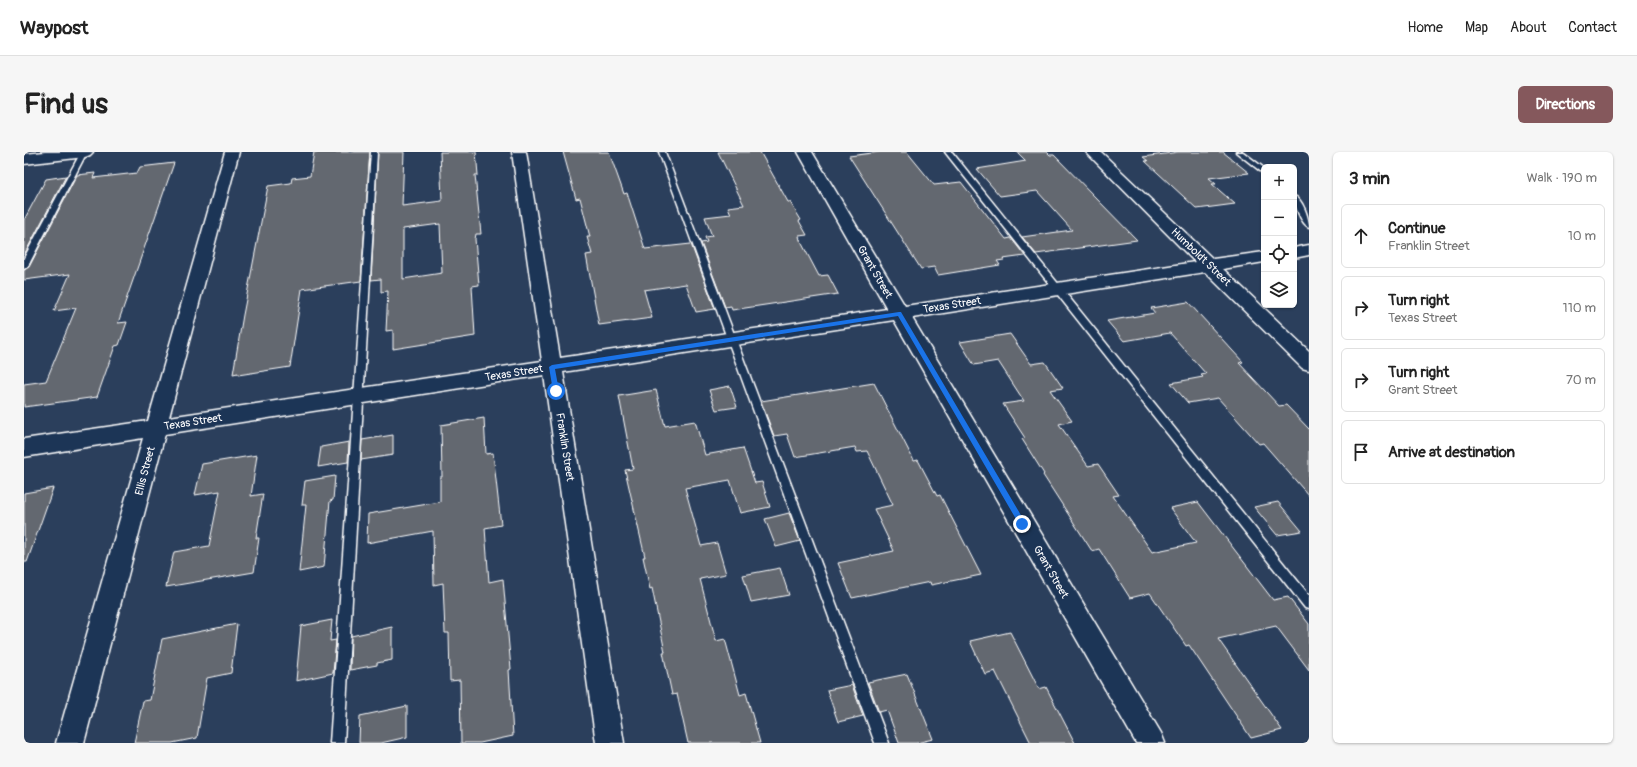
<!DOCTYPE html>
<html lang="en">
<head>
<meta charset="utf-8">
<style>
	:root { --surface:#fff; --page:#f6f6f6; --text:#222; --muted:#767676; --line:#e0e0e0; --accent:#85585c }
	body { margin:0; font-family:Pangolin,sans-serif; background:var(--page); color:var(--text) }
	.controls { position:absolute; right:12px; top:12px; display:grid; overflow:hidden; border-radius:6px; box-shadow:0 1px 3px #0004 }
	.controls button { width:36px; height:36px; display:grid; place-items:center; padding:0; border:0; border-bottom:1px solid var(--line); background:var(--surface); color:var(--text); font:20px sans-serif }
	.stop { position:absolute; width:12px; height:12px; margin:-9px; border:3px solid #1a73e8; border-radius:50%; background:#fff }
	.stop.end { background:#1a73e8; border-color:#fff; box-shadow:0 1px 4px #0008 }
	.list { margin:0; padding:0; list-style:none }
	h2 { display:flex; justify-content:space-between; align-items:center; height:52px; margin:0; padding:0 16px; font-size:17px }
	h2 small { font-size:13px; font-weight:400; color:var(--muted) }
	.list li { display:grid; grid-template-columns:26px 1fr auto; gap:12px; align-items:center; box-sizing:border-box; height:64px; margin:0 8px 8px; padding:0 8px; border:1px solid var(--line); border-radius:6px }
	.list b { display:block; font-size:15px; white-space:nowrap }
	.list p { margin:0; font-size:13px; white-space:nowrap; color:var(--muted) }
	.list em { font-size:13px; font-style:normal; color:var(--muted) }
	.icon { flex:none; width:22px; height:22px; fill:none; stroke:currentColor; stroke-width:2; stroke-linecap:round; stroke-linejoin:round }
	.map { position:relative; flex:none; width:1285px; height:591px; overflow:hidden; border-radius:6px }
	header { display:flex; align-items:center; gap:24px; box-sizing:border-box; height:56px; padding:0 20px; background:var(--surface); border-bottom:1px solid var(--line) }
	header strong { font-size:19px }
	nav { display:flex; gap:22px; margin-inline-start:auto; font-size:14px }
	.intro { display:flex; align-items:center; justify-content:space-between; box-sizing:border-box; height:96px; padding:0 24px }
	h1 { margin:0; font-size:28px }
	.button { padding:10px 18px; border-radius:6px; background:var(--accent); color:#fff; font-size:14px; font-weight:700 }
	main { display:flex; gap:24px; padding:0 24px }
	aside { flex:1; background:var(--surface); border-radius:6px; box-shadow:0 1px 3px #0004 }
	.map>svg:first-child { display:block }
	.building { fill:#64686f; stroke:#fff; fill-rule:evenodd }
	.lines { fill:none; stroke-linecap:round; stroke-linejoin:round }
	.lane-casing { stroke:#fff; stroke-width:3 }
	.street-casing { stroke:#fff; stroke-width:3 }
	.secondary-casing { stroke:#fff; stroke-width:3 }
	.lane { fill:#1d3557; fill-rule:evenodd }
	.street { fill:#1d3557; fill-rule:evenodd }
	.secondary { fill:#1d3557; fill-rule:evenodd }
	.route { fill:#1a73e8 }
	.labels { text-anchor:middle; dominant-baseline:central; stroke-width:3.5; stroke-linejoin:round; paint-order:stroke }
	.street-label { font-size:11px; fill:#fff; stroke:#1d3557 }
</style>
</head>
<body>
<header>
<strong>Waypost</strong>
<nav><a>Home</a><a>Map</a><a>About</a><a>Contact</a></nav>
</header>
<div class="intro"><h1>Find us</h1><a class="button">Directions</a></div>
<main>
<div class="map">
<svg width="1285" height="591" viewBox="0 0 1285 591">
	<rect width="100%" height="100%" fill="#2b3f5c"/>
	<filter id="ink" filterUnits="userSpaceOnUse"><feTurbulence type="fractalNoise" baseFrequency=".025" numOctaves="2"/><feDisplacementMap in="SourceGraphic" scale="8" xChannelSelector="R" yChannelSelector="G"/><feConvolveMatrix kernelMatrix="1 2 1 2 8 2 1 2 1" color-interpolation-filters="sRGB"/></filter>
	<g filter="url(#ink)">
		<!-- building -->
		<g class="building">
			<polygon points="290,0 346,0 337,129 278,137 266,215 214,223 214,221 209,222 219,163 244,34 267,31 268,26 286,24"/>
			<path d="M354 0H380L378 54 418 49 416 0H452L454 23H451L457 82H452L451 87 455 133 448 134 451 184 369 197V178L362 179 364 139 357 140V127L347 128ZM416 72 418 121 379 127V77Z"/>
			<polygon points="539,0 585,0 600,42 603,41 621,97 667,92 691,157 672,160 662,132 620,138 628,166 575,173 562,103 568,102 563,85 566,85 556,46 552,47"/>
			<polygon points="694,0 736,0 764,50 766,50 777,68 775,69 783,83 775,84 776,88 795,124 804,123 814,142 708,158 707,154 701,155 677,91 683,90 681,85 688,84 681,65 707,62 704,55 720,53"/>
			<polygon points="856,0 883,0 910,33 937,30 982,87 987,86 1001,104 979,107 980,108 973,109 976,113 914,123 910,115 897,117 825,4"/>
			<polygon points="993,0 1023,0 1026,3 1030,3 1113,88 1012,102 998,85 1048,78 1013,39 976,44 953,17 1002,9"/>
			<polygon points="1154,0 1199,0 1225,21 1185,26 1192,32 1188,32 1211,52 1173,57 1121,9 1124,9 1119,5"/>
			<polygon points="150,11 94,171 103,170 95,193 91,194 73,245 0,255 0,232 22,229 52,156 30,159 46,122 0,128 0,118 5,115 53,23 71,21 69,26 113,21 116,15"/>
			<polygon points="42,24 0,103 0,68 22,27"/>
			<polygon points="1164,150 1219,210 1215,211 1255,254 1262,253 1285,277 1285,344 1239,291 1235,292 1194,246 1164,251 1147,231 1179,225 1177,223 1182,222 1146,181 1100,189 1083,169 1131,161 1127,156"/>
			<polygon points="986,182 1007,212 1021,210 1039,236 1026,238 1048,269 1035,272 1064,314 1074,312 1095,343 1089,344 1128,400 1172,391 1146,356 1174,350 1249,448 1264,445 1285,472 1285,518 1252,474 1194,487 1258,578 1227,586 1165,493 1162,494 1126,441 1106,446 1075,397 1068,399 1019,323 1020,322 998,287 1001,286 979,252 1000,249 974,209 950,213 936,190"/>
			<polygon points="850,231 890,309 894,308 913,344 916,343 957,423 907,433 906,430 828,446 814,411 870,399 850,357 869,353 843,299 833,300 831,295 771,305 763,282 750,284 737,249"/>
			<polygon points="706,234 713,255 692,258 685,238"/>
			<polygon points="632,238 641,274 671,269 681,303 719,296 731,331 738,330 746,355 716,361 706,328 661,336 677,394 693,391 702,422 676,427 692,489 701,487 716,543 722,541 736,591 664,591 653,542 648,543 639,500 641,500 628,436 626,437 619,405 621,405 601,318 609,317 595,244"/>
			<polygon points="460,266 462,302 469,301 477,373 461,376 465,430 479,427 487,517 485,518 489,584 456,591 437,591 436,528 426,529 425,481 421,481 419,431 410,433 409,379 343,391 344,362 416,350 416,325 418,325 417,273"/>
			<polygon points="369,283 369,303 337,308 338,288"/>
			<polygon points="325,290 324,310 294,315 297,295"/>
			<polygon points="233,303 227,344 239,342 232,386 235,386 230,420 142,435 150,400 185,394 196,339 171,343 178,312"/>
			<polygon points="311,324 309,348 306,349 300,415 275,420 282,353 278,353 281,329"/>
			<polygon points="29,336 3,410 0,410 0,341"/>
			<polygon points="1254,350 1278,379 1253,383 1230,355"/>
			<polygon points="765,361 776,389 752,395 741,367"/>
			<polygon points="756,416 765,443 727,450 719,423"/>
			<polygon points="308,468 306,489 312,488 309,521 272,529 277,474"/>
			<polygon points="213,472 207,521 183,526 173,586 148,591 110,591 119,549 126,548 138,487"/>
			<polygon points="368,475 368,508 353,511 353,513 326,518 327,484"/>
			<polygon points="986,480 1015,537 1022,535 1051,591 1007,591 971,519 961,522 946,489"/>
			<polygon points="883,522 909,587 892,591 875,591 863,558 855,560 844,530"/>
			<polygon points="828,533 839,564 814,570 803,538"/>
			<polygon points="383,554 383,585 357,591 335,591 336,564"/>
		</g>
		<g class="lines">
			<!-- lane casing -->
			<g class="lane-casing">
				<g id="lane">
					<polygon points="57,0 63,0 4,114 0,117 0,106"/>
					<polygon points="347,0 353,0 320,591 306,591"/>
					<polygon points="635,0 641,0 865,591 851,591"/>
					<polygon points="921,0 928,0 1285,443 1285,457 1281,456"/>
					<polygon points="1212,0 1219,0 1240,16 1240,22"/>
					<path d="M1270 44C1279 47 1285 67 1285 75 1277 72 1270 52 1270 44Z"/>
				</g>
			</g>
			<!-- street casing -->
			<g class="street-casing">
				<g id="street">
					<polygon points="201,0 215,0 145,265 518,209 488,0 502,0 536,206 863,157 774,0 788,0 881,154 1171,110 1062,0 1077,0 1189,107 1240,100 1240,110 1199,117 1285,199 1285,218 1278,216 1181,120 888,166 1137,581 1141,591 1112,591 870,168 539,220 600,591 572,591 520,223 141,282 60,591 32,591 119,286 0,305 0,287 124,269"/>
					<polygon points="1285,93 1285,103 1270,106 1270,96"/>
				</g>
			</g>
			<!-- secondary casing -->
			<g class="secondary-casing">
				<polygon id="secondary" points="21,0 69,0 66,3 61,5 0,12 0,2"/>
			</g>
			<!-- lane -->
			<use href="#lane" class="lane"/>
			<!-- street -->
			<use href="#street" class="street"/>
			<!-- secondary -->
			<use href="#secondary" class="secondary"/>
		</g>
	</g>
	<!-- route -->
	<polygon class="route" points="875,160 877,160 1001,370 1001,374 996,374 874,164 531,217 535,239 532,241 529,239 525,215 528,213"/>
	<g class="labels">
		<!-- street labels -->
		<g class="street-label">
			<text transform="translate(1177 105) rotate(44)">Humboldt Street</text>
			<text transform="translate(851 120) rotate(60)">Grant Street</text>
			<text transform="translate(928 153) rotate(-9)">Texas Street</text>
			<text transform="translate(490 221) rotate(-9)">Texas Street</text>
			<text transform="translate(169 270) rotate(-9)">Texas Street</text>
			<text transform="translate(541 295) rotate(81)">Franklin Street</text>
			<text transform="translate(121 319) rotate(-75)">Ellis Street</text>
			<text transform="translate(1027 420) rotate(60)">Grant Street</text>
		</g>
	</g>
</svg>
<div class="controls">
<button>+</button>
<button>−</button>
<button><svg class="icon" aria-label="locate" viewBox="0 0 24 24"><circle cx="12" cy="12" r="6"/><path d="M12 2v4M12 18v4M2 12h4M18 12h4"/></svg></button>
<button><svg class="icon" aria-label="layers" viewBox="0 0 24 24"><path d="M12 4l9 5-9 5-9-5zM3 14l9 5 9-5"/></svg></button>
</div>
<div class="stop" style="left:532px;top:239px"></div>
<div class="stop end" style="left:998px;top:372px"></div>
</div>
<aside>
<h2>3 min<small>Walk · 190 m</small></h2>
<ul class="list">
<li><svg class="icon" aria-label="ahead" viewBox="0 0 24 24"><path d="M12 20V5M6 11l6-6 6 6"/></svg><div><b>Continue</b><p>Franklin Street</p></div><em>10 m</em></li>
<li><svg class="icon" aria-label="right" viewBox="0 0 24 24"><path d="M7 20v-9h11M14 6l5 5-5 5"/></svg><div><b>Turn right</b><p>Texas Street</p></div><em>110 m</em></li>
<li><svg class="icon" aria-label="right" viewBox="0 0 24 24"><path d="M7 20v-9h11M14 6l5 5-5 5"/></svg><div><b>Turn right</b><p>Grant Street</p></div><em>70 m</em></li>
<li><svg class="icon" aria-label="arrive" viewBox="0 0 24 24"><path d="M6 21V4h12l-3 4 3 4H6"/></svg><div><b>Arrive at destination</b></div></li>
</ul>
</aside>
</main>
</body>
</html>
